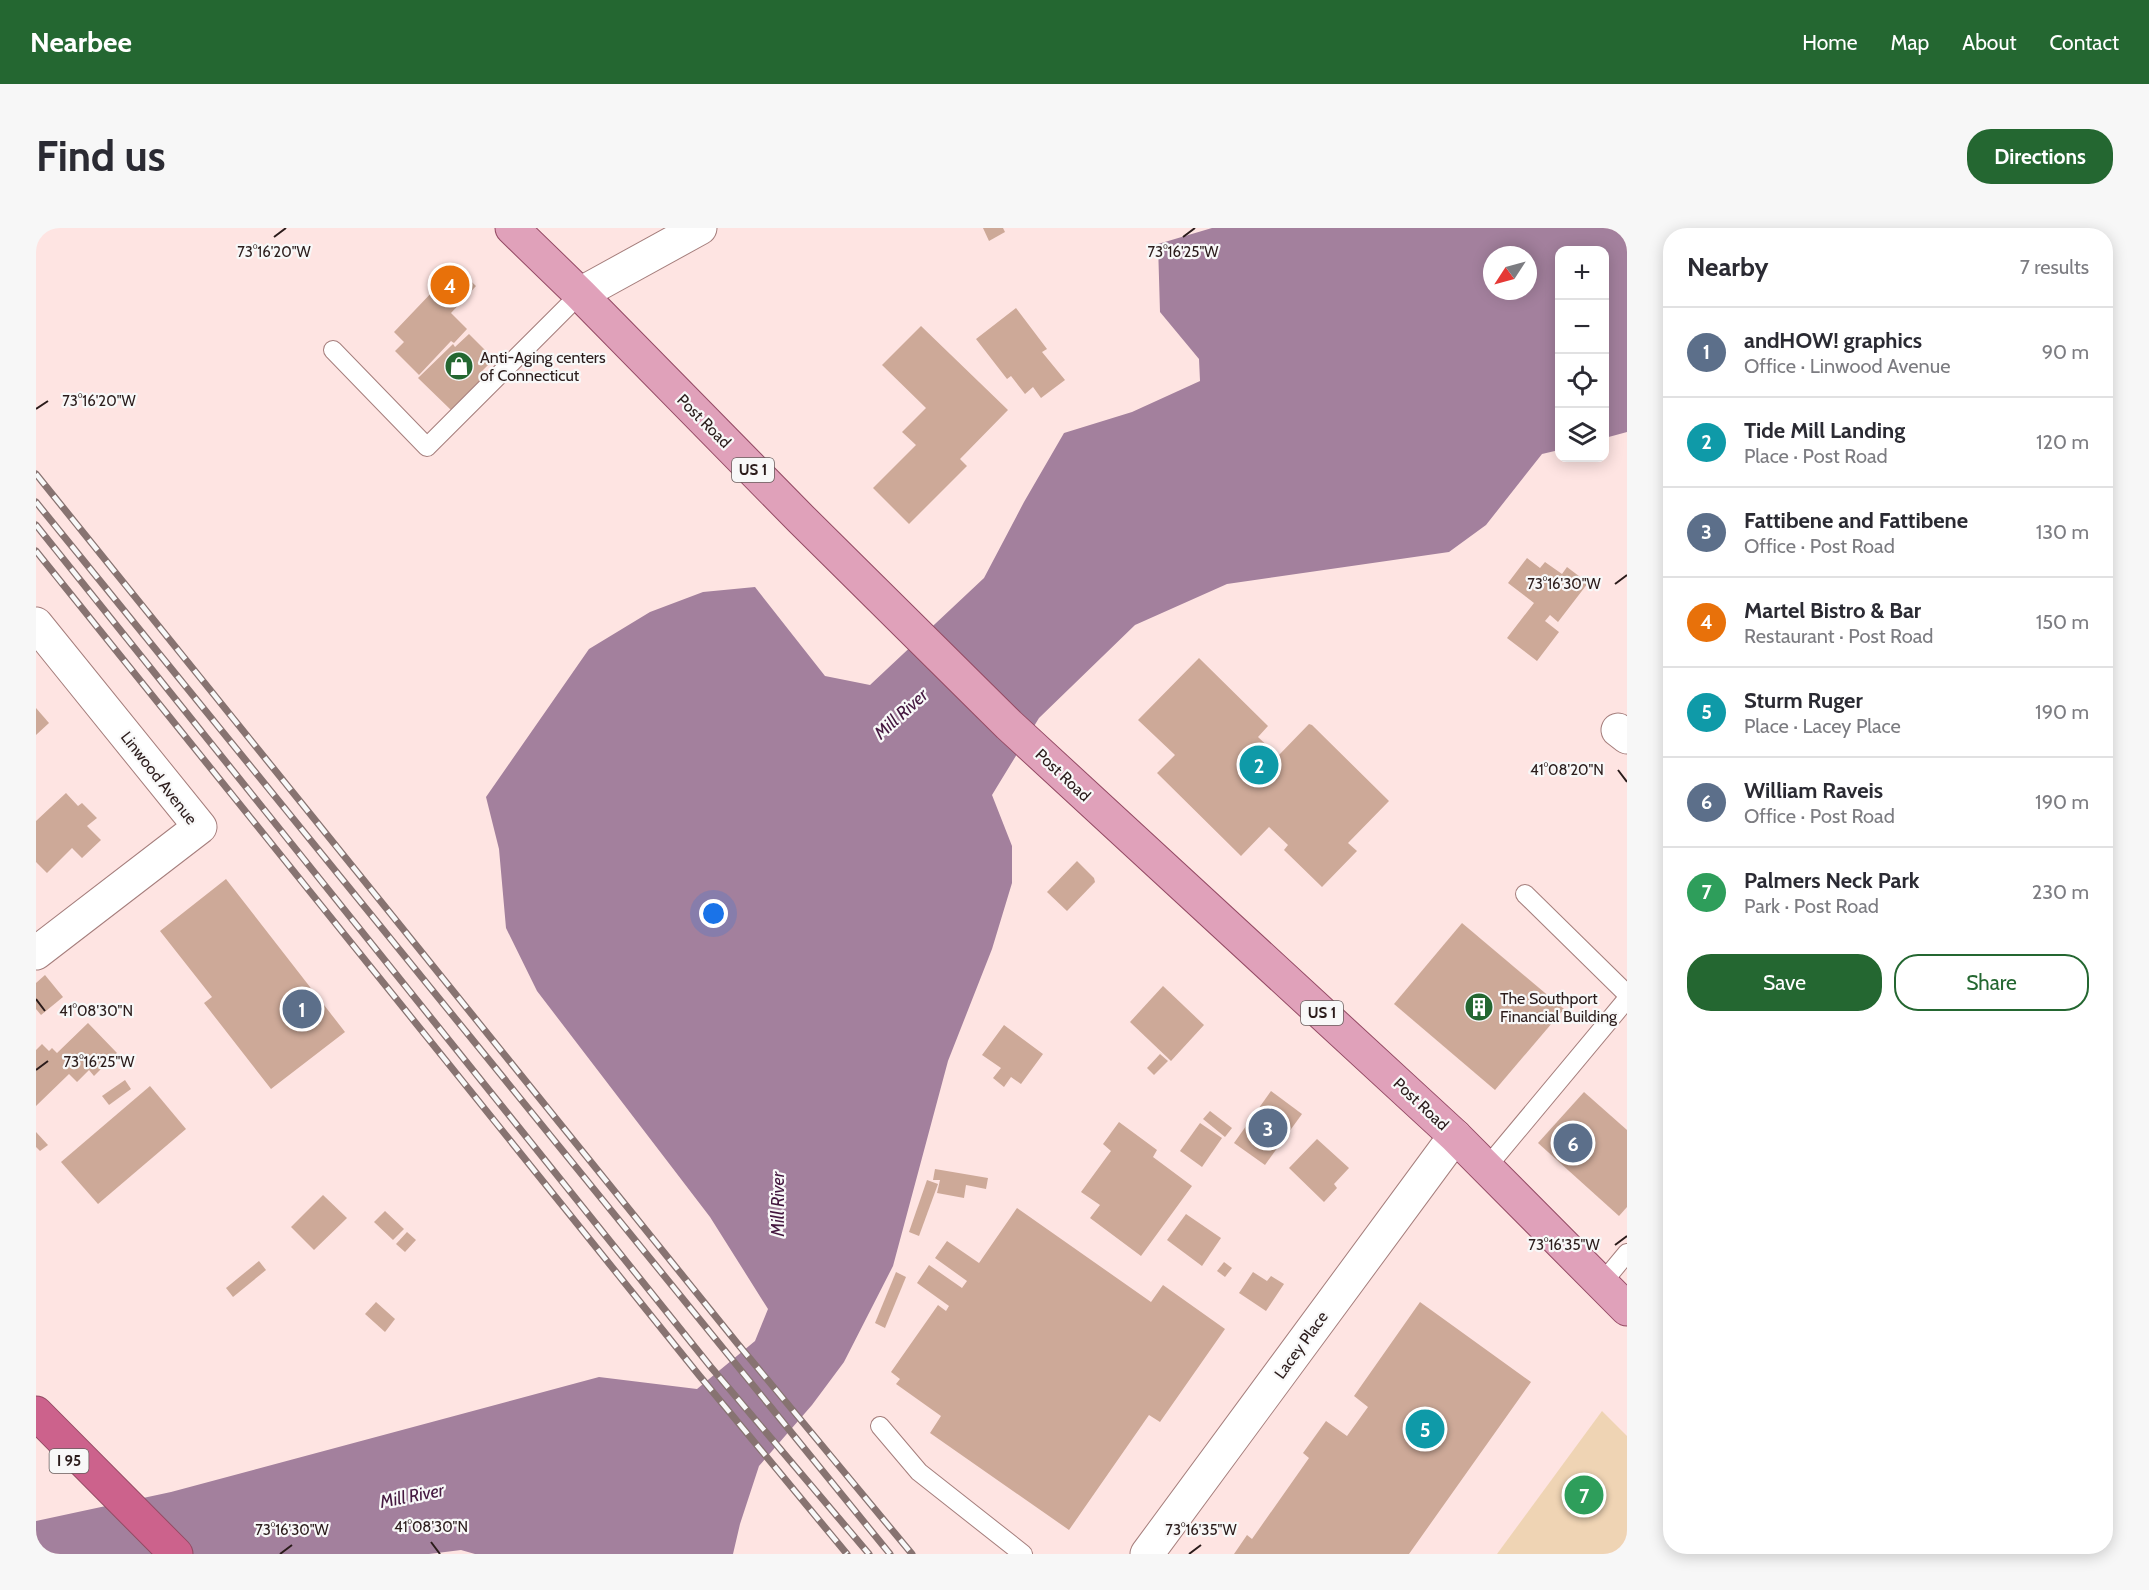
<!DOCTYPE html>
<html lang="en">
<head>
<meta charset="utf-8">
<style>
	:root { --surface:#fff; --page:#f7f7f7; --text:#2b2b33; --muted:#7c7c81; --line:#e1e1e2; --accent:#246731 }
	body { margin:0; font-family:Cabin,sans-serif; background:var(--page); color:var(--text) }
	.controls { position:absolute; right:18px; top:18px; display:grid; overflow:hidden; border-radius:12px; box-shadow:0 3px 15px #0003 }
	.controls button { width:54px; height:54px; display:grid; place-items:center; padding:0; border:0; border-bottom:2px solid var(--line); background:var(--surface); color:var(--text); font:30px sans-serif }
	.compass { position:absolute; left:1447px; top:18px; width:54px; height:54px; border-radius:50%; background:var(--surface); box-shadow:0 3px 15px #0003; rotate:234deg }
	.you { position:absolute; left:678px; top:686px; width:21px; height:21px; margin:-15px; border:4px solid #fff; border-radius:50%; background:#1a73e8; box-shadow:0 0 0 9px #1a73e833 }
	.badge { display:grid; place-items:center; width:39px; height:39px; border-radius:50%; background:var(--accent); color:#fff; font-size:20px; font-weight:700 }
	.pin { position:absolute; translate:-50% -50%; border:3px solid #fff; box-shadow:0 2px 6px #0006 }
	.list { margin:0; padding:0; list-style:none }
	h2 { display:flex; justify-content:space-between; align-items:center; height:78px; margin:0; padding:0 24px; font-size:26px }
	h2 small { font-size:20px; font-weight:400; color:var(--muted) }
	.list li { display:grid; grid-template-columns:39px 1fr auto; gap:18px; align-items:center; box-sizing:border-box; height:90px; padding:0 24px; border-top:2px solid var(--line) }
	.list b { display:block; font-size:22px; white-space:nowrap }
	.list p { margin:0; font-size:20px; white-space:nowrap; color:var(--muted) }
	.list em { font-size:20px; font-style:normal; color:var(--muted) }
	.actions { display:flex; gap:12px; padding:18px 24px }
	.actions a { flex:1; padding:14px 0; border:2px solid var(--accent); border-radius:24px; text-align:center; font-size:21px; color:var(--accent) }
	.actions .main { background:var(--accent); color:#fff }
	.icon { flex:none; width:33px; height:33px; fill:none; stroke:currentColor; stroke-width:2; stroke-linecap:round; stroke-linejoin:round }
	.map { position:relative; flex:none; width:1591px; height:1326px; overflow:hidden; border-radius:24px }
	header { display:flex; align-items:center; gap:36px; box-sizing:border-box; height:84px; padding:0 30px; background:var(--accent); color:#fff }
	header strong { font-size:28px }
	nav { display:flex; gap:33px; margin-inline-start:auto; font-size:21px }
	.intro { display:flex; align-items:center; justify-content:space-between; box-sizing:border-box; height:144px; padding:0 36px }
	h1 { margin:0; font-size:42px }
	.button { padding:15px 27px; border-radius:24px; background:var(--accent); color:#fff; font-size:21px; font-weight:700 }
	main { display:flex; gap:36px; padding:0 36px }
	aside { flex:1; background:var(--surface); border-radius:24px; box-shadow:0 3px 15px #0003 }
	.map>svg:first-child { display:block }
	.green { fill:#efd4b4 }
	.water { fill:#a3809d; fill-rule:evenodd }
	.building { fill:#cda998 }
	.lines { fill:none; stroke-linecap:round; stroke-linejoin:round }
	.lane-casing { stroke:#a57e7c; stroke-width:20 }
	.street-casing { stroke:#a57e7c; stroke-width:35 }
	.secondary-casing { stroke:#a57e7c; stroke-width:35 }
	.primary-casing { stroke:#944a64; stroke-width:35 }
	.highway-casing { stroke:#944a64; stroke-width:35 }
	.lane { stroke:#fff; stroke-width:18 }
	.street { stroke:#fff; stroke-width:33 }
	.secondary { stroke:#fff; stroke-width:33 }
	.primary { stroke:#e0a1ba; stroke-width:33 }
	.highway { stroke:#cc628c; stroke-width:33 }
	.rail-casing { stroke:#877371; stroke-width:7 }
	.rail { stroke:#f8f8f8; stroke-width:4.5; stroke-dasharray:14; stroke-linecap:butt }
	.ticks { fill:none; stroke:#2b1c1b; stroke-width:2 }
	.labels { text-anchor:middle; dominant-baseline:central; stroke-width:4.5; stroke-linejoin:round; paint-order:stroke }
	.shield { fill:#f8f8f8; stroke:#685e5d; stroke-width:1.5 }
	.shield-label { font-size:15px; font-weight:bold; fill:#2b1c1b }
	.poi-label { font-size:16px; fill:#2b1c1b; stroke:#f8f8f8; text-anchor:start }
	.street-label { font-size:16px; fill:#2b1c1b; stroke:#f8f8f8 }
	.water-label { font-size:18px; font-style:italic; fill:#44173f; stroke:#f8f8f8 }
	.ticks-label { font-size:15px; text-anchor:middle; fill:#2b1c1b; stroke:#f8f8f8; stroke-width:4.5; stroke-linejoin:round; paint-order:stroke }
</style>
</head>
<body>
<header>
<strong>Nearbee</strong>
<nav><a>Home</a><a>Map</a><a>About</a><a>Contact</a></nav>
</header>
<div class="intro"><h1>Find us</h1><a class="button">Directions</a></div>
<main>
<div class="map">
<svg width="1591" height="1326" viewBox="0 0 1591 1326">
	<rect width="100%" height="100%" fill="#fee4e2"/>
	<!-- green -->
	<polygon class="green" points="1566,1183 1591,1208 1591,1326 1461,1326"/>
	<!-- water -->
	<path class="water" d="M1176 0H1591V204L1569 210 1568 22H1524L1523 222 1506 226 1450 297 1413 324 1191 356 1099 397 1003 490 956 567 976 618V655L956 721 912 833 857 1038 808 1134 776 1177 723 1238 704 1296 697 1326H439L425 1322 393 1326H0V1293L135 1264 563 1149 661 1161 719 1113 732 1081 674 989 501 763 470 700 463 621 450 569 553 421 614 384 667 364 719 359 789 448 834 457 948 350 988 274 1028 205 1096 184 1164 153 1163 131 1124 84 1122 16ZM1456 27H1492V63H1456Z"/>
	<!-- building -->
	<g class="building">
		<polygon points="947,0 967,0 969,4 953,13"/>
		<polygon points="420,39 440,58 415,85 431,101 418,115 415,113 383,147 359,123 368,114 358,104"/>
		<polygon points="980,80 1011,121 1006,124 1029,152 1005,170 997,159 989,166 975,148 971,151 940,111"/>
		<polygon points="885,98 972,182 924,231 931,238 873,296 837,260 880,217 866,204 890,180 846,137"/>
		<polygon points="433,106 458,131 445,144 449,149 416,183 382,150 417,116 419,119"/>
		<polygon points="1491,330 1504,340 1509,334 1526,346 1531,339 1552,355 1522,394 1514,387 1509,393 1523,404 1501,433 1471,410 1498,375 1472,355"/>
		<polygon points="1163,430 1232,498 1222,509 1242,528 1273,496 1276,497 1353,573 1312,615 1321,623 1286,659 1248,622 1252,617 1233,599 1205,628 1121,545 1139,527 1102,492"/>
		<polygon points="0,480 13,495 0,507"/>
		<polygon points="30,565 42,578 46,575 61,590 51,598 65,612 46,630 36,620 11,645 0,634 0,593"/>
		<polygon points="1041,633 1058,650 1059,654 1031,683 1011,664"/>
		<polygon points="190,651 309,804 235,861 168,775 176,769 124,703"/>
		<polygon points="1426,695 1528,781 1459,862 1358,776"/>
		<polygon points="9,747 27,769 5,787 0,781 0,755"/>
		<polygon points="1127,758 1168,797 1135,833 1094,794"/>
		<polygon points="52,795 81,825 58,848 53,842 41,854 33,846 0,878 0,822 6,816 13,823 16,820 21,825"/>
		<polygon points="968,797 1007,826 985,856 975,849 968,859 957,850 965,840 946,827"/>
		<polygon points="1124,826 1132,833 1118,847 1111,840"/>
		<polygon points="89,852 95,861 73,877 66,868"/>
		<polygon points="114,858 150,901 62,976 25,934"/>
		<polygon points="1235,863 1266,886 1229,937 1198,915"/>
		<polygon points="1548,864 1591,902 1591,979 1583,988 1502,915"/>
		<polygon points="1174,883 1196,900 1189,909 1167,891"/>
		<polygon points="1083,894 1121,922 1117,929 1156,958 1105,1028 1054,990 1064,977 1045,964 1075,923 1067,916"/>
		<polygon points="1164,895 1186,910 1166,939 1144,923"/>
		<polygon points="0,904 12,917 4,923 0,919"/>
		<polygon points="1281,911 1313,940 1298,956 1301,960 1288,974 1253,940"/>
		<polygon points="899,941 952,950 950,961 930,957 928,970 901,965 904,952 897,952"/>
		<polygon points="891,952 902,956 883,1008 873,1004"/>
		<polygon points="287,967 311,990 278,1022 255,999"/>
		<polygon points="981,980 1115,1074 1127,1057 1189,1101 1124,1194 1113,1187 1033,1302 894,1205 905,1188 860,1156 864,1151 855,1144 902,1077 910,1083 913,1078 881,1055 893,1037 926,1060 931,1053 899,1030 911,1013 943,1035"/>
		<polygon points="349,983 368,1001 357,1012 338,994"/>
		<polygon points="1150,986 1185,1010 1166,1038 1131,1012"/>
		<polygon points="371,1004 380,1012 369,1024 360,1016"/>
		<polygon points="223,1033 230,1042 197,1069 190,1060"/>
		<polygon points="1188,1034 1196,1040 1189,1049 1181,1043"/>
		<polygon points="860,1044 870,1049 849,1100 839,1095"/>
		<polygon points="1217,1044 1231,1053 1235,1048 1248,1056 1230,1083 1203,1065"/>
		<polygon points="340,1074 359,1091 349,1104 329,1086"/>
		<polygon points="1384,1074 1495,1154 1373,1326 1198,1326 1211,1307 1216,1311 1273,1230 1267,1225 1290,1193 1311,1208 1332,1179 1318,1168"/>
	</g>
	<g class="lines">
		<!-- lane casing -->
		<g class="lane-casing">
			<g id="lane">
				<polyline points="297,122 391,219 544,66"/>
				<polyline points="1489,666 1591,766"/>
				<polyline points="1451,939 1591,771"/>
				<polyline points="1566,1055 1591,1025"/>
				<polyline points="844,1198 883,1244 987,1326"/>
			</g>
		</g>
		<!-- street casing -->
		<g class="street-casing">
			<g id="street">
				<polyline points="0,396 164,599 0,725"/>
				<polyline points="1582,502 1591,509"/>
				<polyline points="1111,1326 1419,908"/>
			</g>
		</g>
		<!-- secondary casing -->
		<g class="secondary-casing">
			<polyline id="secondary" points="544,66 664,0"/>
		</g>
		<!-- primary casing -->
		<g class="primary-casing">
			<polyline id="primary" points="476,0 544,66 765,291 973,497 1419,908 1591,1081"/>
		</g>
		<!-- highway casing -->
		<g class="highway-casing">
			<polyline id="highway" points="0,1185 140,1326"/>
		</g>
		<!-- lane -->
		<use href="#lane" class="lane"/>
		<!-- street -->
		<use href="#street" class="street"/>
		<!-- secondary -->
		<use href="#secondary" class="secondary"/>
		<!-- primary -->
		<use href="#primary" class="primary"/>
		<!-- highway -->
		<use href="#highway" class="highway"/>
		<!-- rail casing -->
		<g class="rail-casing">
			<g id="rail">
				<polyline points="0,246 701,1115 876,1326"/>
				<polyline points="0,274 854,1326"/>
				<polyline points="0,297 674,1138 833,1326"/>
				<polyline points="0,323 662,1146 811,1326"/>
			</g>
		</g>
		<!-- rail -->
		<use href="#rail" class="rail"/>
	</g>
	<!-- ticks -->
	<path class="ticks" d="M238 9 250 0M1147 9 1159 0M0 181 12 173M1579 356 1591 347M1582 542 1591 554M0 771 9 783M0 842 12 833M1579 1017 1591 1008M395 1314 404 1326M244 1326 256 1317M1153 1326 1165 1317"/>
	<!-- icons -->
	<defs>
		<g id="shop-disc" transform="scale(1.5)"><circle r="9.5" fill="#246731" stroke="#f8f8f8"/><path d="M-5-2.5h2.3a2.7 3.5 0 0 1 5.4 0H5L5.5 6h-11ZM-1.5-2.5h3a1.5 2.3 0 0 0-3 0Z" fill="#fff"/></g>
		<g id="building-disc" transform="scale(1.5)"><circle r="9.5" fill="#246731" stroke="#f8f8f8"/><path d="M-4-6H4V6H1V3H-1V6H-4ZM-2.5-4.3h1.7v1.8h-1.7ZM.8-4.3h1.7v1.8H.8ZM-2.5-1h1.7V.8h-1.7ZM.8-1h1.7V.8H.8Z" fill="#fff"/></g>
	</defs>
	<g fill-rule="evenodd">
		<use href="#shop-disc" x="423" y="138"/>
		<use href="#building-disc" x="1443" y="779"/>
	</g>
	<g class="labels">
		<!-- shield labels -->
		<g class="shield">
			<rect x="696" y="230" width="42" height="24" rx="4.5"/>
			<rect x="1265" y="773" width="42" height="24" rx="4.5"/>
			<rect x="13.5" y="1221" width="39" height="24" rx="4.5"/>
		</g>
		<g class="shield-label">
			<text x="717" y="242">US 1</text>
			<text x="1286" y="785">US 1</text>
			<text x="33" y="1233">I 95</text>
		</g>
		<!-- poi labels -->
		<g class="poi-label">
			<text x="444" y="129">Anti-Aging centers<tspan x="444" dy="18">of Connecticut</tspan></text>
			<text x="1464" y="770">The Southport<tspan x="1464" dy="18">Financial Building</tspan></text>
		</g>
		<!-- street labels -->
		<g class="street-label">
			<text transform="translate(668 193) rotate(45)">Post Road</text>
			<text transform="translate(1027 547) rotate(43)">Post Road</text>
			<text transform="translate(123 550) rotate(52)">Linwood Avenue</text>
			<text transform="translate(1385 876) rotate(43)">Post Road</text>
			<text transform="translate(1265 1117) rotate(-54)">Lacey Place</text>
		</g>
		<!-- water labels -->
		<g class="water-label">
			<text transform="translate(865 486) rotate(-42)">Mill River</text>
			<text transform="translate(742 976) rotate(-90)">Mill River</text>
			<text transform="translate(376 1268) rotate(-11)">Mill River</text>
		</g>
	</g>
	<g class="ticks-label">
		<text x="238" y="29">73°16'20"W</text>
		<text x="1147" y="29">73°16'25"W</text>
		<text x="63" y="178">73°16'20"W</text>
		<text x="1528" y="361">73°16'30"W</text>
		<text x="1531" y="547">41°08'20"N</text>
		<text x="60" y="788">41°08'30"N</text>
		<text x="63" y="839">73°16'25"W</text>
		<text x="1528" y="1022">73°16'35"W</text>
		<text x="395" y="1304">41°08'30"N</text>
		<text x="256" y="1307">73°16'30"W</text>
		<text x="1165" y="1307">73°16'35"W</text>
	</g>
</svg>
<div class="controls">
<button>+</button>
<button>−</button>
<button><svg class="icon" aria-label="locate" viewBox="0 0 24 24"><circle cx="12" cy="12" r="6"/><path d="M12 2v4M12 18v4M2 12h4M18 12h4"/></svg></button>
<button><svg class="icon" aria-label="layers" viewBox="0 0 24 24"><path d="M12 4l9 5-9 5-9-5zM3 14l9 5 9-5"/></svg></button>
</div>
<svg class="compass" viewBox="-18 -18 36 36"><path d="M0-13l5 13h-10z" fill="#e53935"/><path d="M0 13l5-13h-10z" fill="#7c7c81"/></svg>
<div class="you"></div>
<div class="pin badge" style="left:266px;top:781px;background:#5c6f8a">1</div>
<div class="pin badge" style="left:1223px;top:537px;background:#0f9aa8">2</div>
<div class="pin badge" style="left:1232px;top:900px;background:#5c6f8a">3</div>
<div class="pin badge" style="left:414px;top:57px;background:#e8710a">4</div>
<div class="pin badge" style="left:1389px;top:1201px;background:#0f9aa8">5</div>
<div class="pin badge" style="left:1537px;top:915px;background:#5c6f8a">6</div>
<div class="pin badge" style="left:1548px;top:1267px;background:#2e9e5b">7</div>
</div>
<aside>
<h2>Nearby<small>7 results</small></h2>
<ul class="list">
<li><span class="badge" style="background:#5c6f8a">1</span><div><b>andHOW! graphics</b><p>Office · Linwood Avenue</p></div><em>90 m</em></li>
<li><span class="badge" style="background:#0f9aa8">2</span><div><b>Tide Mill Landing</b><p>Place · Post Road</p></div><em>120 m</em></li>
<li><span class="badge" style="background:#5c6f8a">3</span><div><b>Fattibene and Fattibene</b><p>Office · Post Road</p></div><em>130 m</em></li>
<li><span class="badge" style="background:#e8710a">4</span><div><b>Martel Bistro &amp; Bar</b><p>Restaurant · Post Road</p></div><em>150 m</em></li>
<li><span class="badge" style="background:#0f9aa8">5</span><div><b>Sturm Ruger</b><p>Place · Lacey Place</p></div><em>190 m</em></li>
<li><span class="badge" style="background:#5c6f8a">6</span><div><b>William Raveis</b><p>Office · Post Road</p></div><em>190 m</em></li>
<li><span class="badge" style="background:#2e9e5b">7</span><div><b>Palmers Neck Park</b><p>Park · Post Road</p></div><em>230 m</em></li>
</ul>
<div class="actions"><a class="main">Save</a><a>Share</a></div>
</aside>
</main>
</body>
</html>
